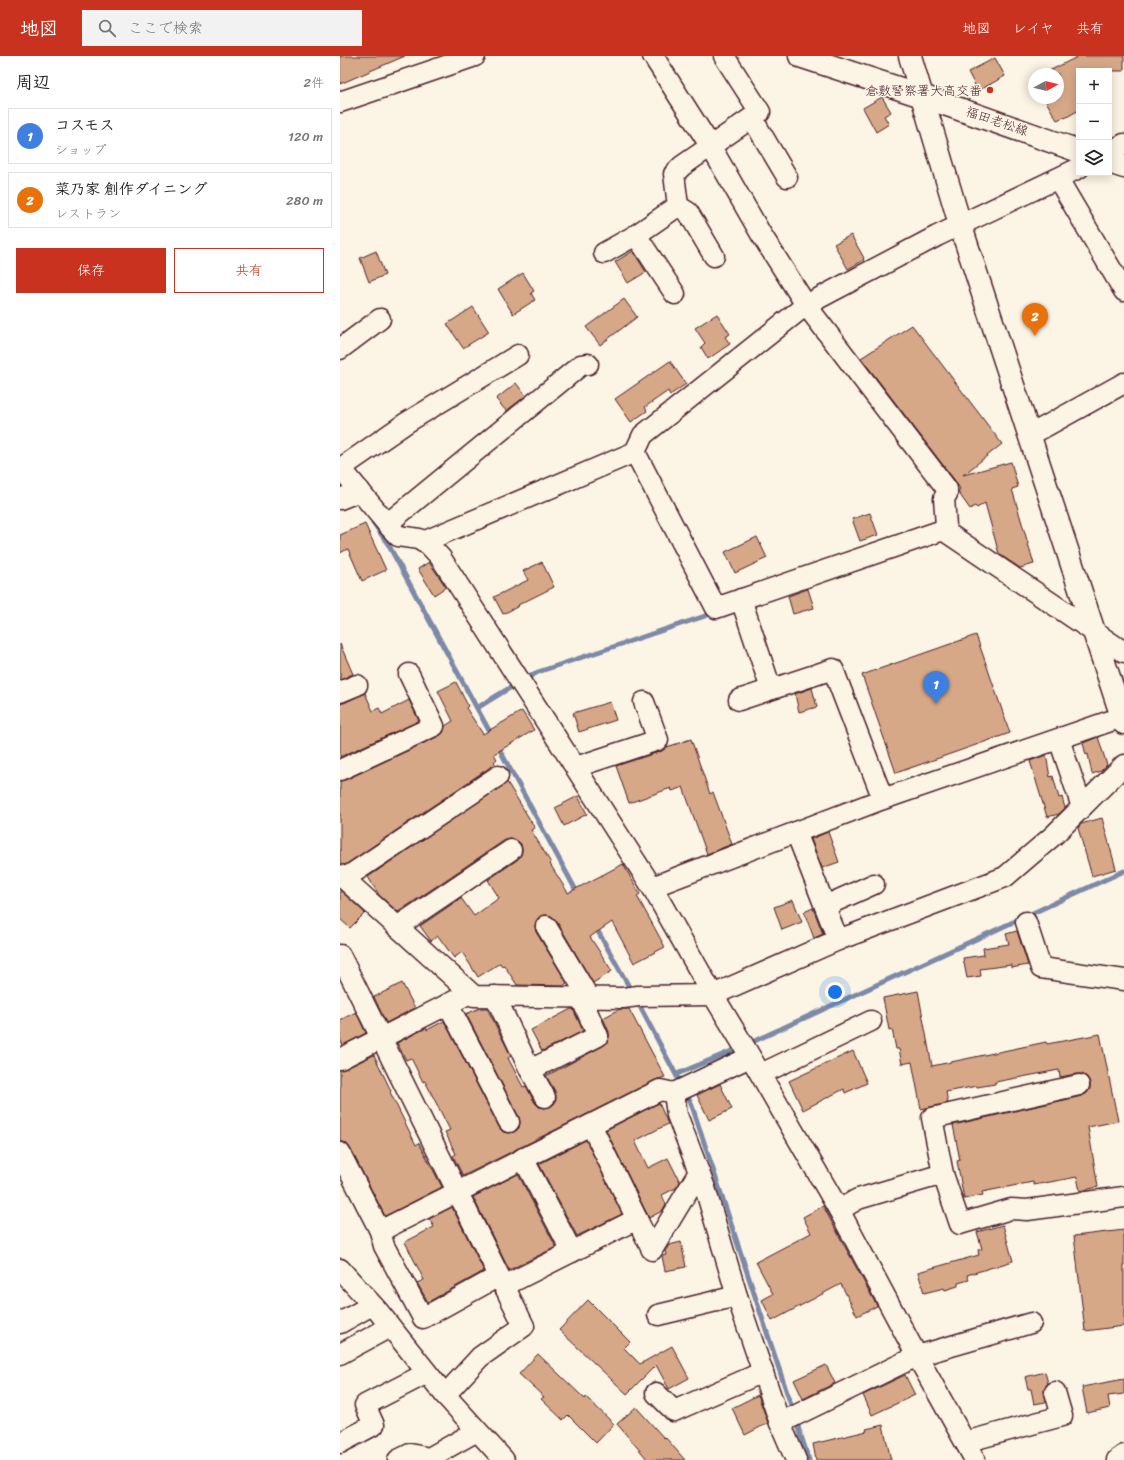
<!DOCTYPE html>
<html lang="ja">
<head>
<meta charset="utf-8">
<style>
	:root { --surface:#fff; --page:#f2f2f2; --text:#222; --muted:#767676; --line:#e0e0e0; --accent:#c8321e }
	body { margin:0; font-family:Sriracha,"Klee One",sans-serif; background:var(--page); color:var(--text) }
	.controls { position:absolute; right:12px; top:12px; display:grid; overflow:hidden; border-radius:0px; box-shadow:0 2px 10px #0003 }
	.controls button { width:36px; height:36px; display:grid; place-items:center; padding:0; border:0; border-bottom:1px solid var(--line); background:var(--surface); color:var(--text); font:20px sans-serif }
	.compass { position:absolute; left:688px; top:12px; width:36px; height:36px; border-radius:50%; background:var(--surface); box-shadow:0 2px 10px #0003; rotate:82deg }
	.you { position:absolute; left:495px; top:936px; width:14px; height:14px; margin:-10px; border:3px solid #fff; border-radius:50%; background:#1a73e8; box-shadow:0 0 0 6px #1a73e833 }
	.badge { display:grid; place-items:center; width:26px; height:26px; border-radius:50%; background:var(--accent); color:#fff; font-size:13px; font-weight:700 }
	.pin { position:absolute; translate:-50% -33px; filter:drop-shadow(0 1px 2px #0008) }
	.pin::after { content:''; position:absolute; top:21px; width:14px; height:12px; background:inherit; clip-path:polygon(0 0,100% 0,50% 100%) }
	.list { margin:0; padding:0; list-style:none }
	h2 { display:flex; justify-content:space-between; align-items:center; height:52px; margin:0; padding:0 16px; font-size:17px }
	h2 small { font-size:13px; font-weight:400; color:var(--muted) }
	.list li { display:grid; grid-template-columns:26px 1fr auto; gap:12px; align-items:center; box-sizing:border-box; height:56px; margin:0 8px 8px; padding:0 8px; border:1px solid var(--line); border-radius:0px }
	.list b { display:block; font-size:15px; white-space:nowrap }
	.list p { margin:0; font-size:13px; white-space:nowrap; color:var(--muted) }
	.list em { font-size:13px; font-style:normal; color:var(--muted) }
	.actions { display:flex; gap:8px; padding:12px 16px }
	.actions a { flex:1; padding:9px 0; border:1px solid var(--accent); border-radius:0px; text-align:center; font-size:14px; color:var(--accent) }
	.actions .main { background:var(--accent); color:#fff }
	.icon { flex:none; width:22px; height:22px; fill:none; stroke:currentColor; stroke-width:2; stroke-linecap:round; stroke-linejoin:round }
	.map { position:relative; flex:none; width:784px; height:1404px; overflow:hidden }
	header { display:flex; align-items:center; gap:24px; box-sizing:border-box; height:56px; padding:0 20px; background:var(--accent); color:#fff }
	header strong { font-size:19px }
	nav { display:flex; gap:22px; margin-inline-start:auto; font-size:14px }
	.search { width:280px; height:36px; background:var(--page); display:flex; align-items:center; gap:10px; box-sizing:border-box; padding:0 14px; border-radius:0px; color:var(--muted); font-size:15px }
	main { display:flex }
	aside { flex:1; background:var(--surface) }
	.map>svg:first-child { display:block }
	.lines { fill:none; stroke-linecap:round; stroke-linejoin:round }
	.stream { stroke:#7c89a7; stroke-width:5 }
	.building { fill:#d6a887; stroke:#4a1f2b }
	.minor-casing { stroke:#4a1f2b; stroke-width:23 }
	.tertiary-casing { stroke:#4a1f2b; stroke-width:25 }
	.secondary-casing { stroke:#4a1f2b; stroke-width:25 }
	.minor { stroke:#fcf5e5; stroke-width:20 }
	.tertiary { stroke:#fcf5e5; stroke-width:22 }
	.secondary { stroke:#fcf5e5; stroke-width:22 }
	.poi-dot { fill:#c8321e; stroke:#fcf5e5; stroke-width:1.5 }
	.labels { text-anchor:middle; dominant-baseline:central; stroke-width:3; stroke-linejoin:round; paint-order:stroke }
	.poi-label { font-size:13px; fill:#4a1f2b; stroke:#fcf5e5; text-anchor:end }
	.street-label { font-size:13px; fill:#4a1f2b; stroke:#fcf5e5 }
</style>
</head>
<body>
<header>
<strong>地図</strong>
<div class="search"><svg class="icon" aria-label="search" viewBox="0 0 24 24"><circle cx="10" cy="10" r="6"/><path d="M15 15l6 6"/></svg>ここで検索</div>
<nav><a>地図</a><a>レイヤ</a><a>共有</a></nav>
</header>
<main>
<aside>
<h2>周辺<small>2件</small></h2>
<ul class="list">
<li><span class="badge" style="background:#3f7fe0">1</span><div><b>コスモス</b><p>ショップ</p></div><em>120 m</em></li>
<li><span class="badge" style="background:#e8710a">2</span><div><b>菜乃家 創作ダイニング</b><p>レストラン</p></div><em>280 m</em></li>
</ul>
<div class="actions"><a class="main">保存</a><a>共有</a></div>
</aside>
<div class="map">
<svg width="784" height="1404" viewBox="0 0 784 1404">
	<rect width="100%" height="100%" fill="#fcf5e5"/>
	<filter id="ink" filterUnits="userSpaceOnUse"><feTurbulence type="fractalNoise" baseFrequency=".025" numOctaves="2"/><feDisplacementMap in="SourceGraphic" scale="8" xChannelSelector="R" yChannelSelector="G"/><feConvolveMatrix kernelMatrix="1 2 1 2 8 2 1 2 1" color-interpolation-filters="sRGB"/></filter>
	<g filter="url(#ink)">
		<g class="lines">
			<!-- stream -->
			<g class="stream">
				<polyline points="33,466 48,488 152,680"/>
				<polyline points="187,622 198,616 374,557"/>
				<polyline points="137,652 176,628"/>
				<polyline points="157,689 238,838"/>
				<polyline points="255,870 292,936"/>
				<polyline points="297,945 342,1030"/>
				<polyline points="408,988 784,815"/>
				<polyline points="337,1018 401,991"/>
				<polyline points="346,1037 351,1047 453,1355"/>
				<polyline points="456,1365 469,1404"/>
			</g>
		</g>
		<!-- building -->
		<g class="building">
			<polygon points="0,0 65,0 0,28"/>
			<polygon points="739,0 784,0 784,15 739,15 739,54 725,62 724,61 717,64 704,42 718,42 718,18 708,18 713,15 709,15"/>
			<polygon points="655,2 665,20 638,35 628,16"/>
			<polygon points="542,41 551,56 544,60 549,68 536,76 523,52"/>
			<polygon points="511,179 524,202 523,203 524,204 508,213 494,188"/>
			<polygon points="36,195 45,219 29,226 20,202"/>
			<polygon points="293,195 306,216 288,227 275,206"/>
			<polygon points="183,217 194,235 191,237 195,244 173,258 158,233"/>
			<polygon points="284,243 297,261 260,289 246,271"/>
			<polygon points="133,251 149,276 123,292 107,268"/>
			<polygon points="377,258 390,278 385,281 390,288 368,303 361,291 365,287 355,272"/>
			<polygon points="572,269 662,388 623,419 671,406 678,431 672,433 694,508 680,512 659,498 645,447 637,452 635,450 630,453 618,436 620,433 616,426 521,302"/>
			<polygon points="330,305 346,328 330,339 328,335 305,351 307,355 291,366 275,343"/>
			<polygon points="176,327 186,340 166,355 156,343"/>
			<polygon points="530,457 538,479 520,485 512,463"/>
			<polygon points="25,468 46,514 22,525 8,493 0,497 0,479"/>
			<polygon points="417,481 427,502 395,517 385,496"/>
			<polygon points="89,506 106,531 94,539 78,513"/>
			<polygon points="202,506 214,531 178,549 179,550 163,558 154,541 188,524 183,515"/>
			<polygon points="468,533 474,552 453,558 448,540"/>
			<polygon points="636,579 670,677 556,717 522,619"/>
			<polygon points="0,588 13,618 0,624"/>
			<polygon points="116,626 128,650 126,652 143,678 182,655 194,674 154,698 157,703 154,706 156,709 152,710 5,809 0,808 0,725 5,724 99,680 103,677 105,670 113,665 98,635"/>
			<polygon points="472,632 477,651 459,656 455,638"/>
			<polygon points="25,637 33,655 39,652 42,658 69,644 79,665 0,701 0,647 4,647"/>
			<polygon points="270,646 276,664 239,676 233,657"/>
			<polygon points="758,681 767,709 761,715 752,718 748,698 746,699 743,687"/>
			<polygon points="351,683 370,738 373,736 392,788 367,798 343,731 332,735 331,732 289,747 276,710 322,695 327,691"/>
			<polygon points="706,699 710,721 713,720 719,742 722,741 725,752 719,758 707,761 690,705"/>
			<polygon points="167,726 195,772 191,774 211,807 210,808 228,837 283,808 300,838 297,840 325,891 294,907 272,866 250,881 272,915 253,927 216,864 211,860 205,859 200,860 196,865 195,871 196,876 227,927 223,930 177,929 164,909 162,910 160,907 138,921 122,896 114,902 98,880 91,885 80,870 121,842 134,860 159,842 148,824 177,804 181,799 182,794 181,788 176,784 171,783 165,784 58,856 39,839 28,821"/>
			<polygon points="238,740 247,758 224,770 215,752"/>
			<polygon points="762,762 776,813 752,820 738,772 741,768"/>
			<polygon points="488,776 499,806 482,812 471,783"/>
			<polygon points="0,834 25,857 10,872 0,863"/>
			<polygon points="453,844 462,866 442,874 434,851"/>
			<polygon points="473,852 483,878 474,882 464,856"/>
			<polygon points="677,875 688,909 671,912 671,909 640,913 641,920 627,922 623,902 644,899 643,892 669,888 666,878"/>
			<polygon points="62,927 75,952 46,967 34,941"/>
			<polygon points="578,935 592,1010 706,986 707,988 760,978 778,1065 748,1071 758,1131 740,1135 737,1121 694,1129 693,1126 642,1136 643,1139 624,1143 617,1105 620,1104 613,1069 742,1040 747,1037 750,1033 750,1027 747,1021 742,1018 736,1018 720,1021 719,1014 655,1026 655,1028 637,1031 637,1030 606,1036 608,1047 581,1053 572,1006 562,1008 559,993 556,993 552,973 549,974 543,942"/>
			<polygon points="140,952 147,952 171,1000 168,1002 183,1031 186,1030 195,1047 199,1051 204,1052 210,1051 215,1047 216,1042 215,1035 206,1020 263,990 267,987 269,981 269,976 263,962 280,953 289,953 325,1021 315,1024 123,1120 113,1100 116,1098 105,1076 110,1074 85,1025 83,1026 71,1002 66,1004 57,987 86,972 87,974 104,965 159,1071 163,1076 168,1077 174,1076 179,1072 180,1066 179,1061 126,958"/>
			<polygon points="231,953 233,953 243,975 202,995 191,974"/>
			<polygon points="16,956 26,977 3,989 0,983 0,964"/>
			<polygon points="513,995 527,1027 505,1037 504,1033 463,1054 449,1025"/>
			<polygon points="34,999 51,1035 50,1036 76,1089 79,1087 102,1131 45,1160 10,1092 6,1087 0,1085 0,1014 5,1013"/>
			<polygon points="380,1028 392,1053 369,1064 357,1039"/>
			<polygon points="319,1047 328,1068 295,1085 308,1112 328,1102 340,1126 336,1132 322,1139 326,1148 322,1155 309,1162 266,1074"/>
			<polygon points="246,1084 282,1158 237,1180 199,1108"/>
			<polygon points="178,1118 216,1191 169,1214 133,1141"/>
			<polygon points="483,1150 537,1250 517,1260 501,1228 432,1265 422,1244 433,1238 416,1206 471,1177 463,1161"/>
			<polygon points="112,1151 144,1215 88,1246 77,1227 84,1224 65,1186 94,1171 89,1163"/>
			<polygon points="663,1169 673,1205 627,1219 629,1224 618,1227 618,1230 605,1234 604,1232 584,1237 578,1216 639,1199 638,1194 642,1193 637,1176"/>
			<polygon points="784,1174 784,1270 745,1275 734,1180"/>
			<polygon points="341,1186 346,1211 325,1215 322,1200 326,1199 325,1195 329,1189"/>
			<polygon points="248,1244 290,1286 284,1292 300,1308 332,1290 349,1322 329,1333 316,1309 287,1338 219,1274"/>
			<polygon points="198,1298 245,1343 246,1341 274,1368 256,1387 228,1359 223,1364 201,1343 204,1341 179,1318"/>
			<polygon points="486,1309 495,1327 463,1343 454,1324"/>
			<polygon points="705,1316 708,1327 704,1334 706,1346 694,1348 691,1333 688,1333 685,1321"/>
			<polygon points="565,1319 575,1339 532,1359 523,1339"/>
			<polygon points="784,1323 784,1338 768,1340 770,1352 747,1357 742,1331"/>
			<polygon points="418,1339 428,1367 405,1379 392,1352"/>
			<polygon points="296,1351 324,1382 325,1381 345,1404 308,1404 277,1368"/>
			<polygon points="543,1369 551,1404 476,1404 473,1388 527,1375 526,1373"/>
		</g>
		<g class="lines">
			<!-- minor casing -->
			<g class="minor-casing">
				<g id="minor">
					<polyline points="313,0 371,91 421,178 466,249 607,433 607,438 604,442 606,470 603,474"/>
					<polyline points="0,46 135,0"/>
					<polyline points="412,62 447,121"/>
					<polyline points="769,96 784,88"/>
					<polyline points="718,123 784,235"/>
					<polyline points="338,150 348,156 374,200"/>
					<polyline points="296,179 335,238"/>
					<polyline points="264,197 296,179 338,150 334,118 342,110 420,56 384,0"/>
					<polyline points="0,293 40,263"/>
					<polyline points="690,379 784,327"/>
					<polyline points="295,396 376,552 603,474 784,596"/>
					<polyline points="0,411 47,468 58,480 79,483 89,489 101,502 312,831 373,939 407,995 499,1154 577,1300 635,1404"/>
					<polyline points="1,412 66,367 178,299"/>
					<polyline points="0,443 20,435"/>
					<polyline points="47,468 241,309 248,308"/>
					<polyline points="83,486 295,396 303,379 466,249 597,180 739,112"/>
					<polyline points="401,543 431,633"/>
					<polyline points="0,636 17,629"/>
					<polyline points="399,644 493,613 543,743"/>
					<polyline points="722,692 742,751"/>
					<polyline points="236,711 318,684 304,646"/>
					<polyline points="0,714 94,670 69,618"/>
					<polyline points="456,776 498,884 665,821 714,779 784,709"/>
					<polyline points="0,819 134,940 283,942 298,940 373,939 498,884"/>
					<polyline points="4,823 158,720"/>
					<polyline points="312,831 543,743 782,661 784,659"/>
					<polyline points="485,850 534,828"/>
					<polyline points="686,866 701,912 784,924"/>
					<polyline points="206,870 249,942"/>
					<polyline points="57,871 171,794"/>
					<polyline points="0,899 184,1270 140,1301 105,1339"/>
					<polyline points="155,940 190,1014 258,980 241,942"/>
					<polyline points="108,948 169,1066"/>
					<polyline points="410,1001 334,1037 337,1059 365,1132 397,1240 440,1367 456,1404"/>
					<polyline points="0,1003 130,937"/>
					<polyline points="190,1014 205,1041"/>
					<polyline points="421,1018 531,965"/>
					<polyline points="251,1069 312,1194 359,1116"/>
					<polyline points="0,1097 40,1175 44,1190 83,1262 159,1220"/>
					<polyline points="183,1102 232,1196"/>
					<polyline points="603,1118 620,1168 671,1153 687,1154 784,1141"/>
					<polyline points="499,1154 518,1143 603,1118 592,1062 739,1029"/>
					<polyline points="40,1175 320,1034 334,1037"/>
					<polyline points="0,1213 38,1255 105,1339 164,1404"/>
					<polyline points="164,1230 297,1163"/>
					<polyline points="318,1259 397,1240"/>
					<polyline points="0,1267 32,1249"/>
					<polyline points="0,1298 50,1271"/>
					<polyline points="316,1337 334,1355 423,1316"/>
					<polyline points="440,1367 577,1300 691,1267"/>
					<polyline points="625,1386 722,1360 715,1336"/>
					<polyline points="0,1387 34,1369 25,1349 87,1317"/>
					<polyline points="58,1404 70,1398 89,1402 137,1375"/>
					<polyline points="777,1404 784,1399"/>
				</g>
			</g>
			<!-- tertiary casing -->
			<g class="tertiary-casing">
				<polyline id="tertiary" points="570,0 620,168 784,667"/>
			</g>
			<!-- secondary casing -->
			<g class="secondary-casing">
				<g id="secondary">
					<polyline points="460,0 582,40 739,95"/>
					<polyline points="769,106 784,111"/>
				</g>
			</g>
			<!-- minor -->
			<use href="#minor" class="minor"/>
			<!-- tertiary -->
			<use href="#tertiary" class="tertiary"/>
			<!-- secondary -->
			<use href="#secondary" class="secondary"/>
		</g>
	</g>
	<!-- markers -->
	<circle class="poi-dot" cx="650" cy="34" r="4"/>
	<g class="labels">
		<!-- poi labels -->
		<g class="poi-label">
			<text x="642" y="34">倉敷警察署大高交番</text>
		</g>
		<!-- street labels -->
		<g class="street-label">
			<text transform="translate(657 65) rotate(19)">福田老松線</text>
		</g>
	</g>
</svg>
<div class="controls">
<button>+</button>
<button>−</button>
<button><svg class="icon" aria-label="layers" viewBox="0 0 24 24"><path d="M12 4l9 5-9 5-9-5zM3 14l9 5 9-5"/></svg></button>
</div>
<svg class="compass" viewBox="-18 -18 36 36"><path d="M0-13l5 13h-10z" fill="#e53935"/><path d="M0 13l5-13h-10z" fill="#767676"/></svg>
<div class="you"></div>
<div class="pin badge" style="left:596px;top:648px;background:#3f7fe0">1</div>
<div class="pin badge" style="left:695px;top:280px;background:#e8710a">2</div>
</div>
</main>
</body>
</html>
